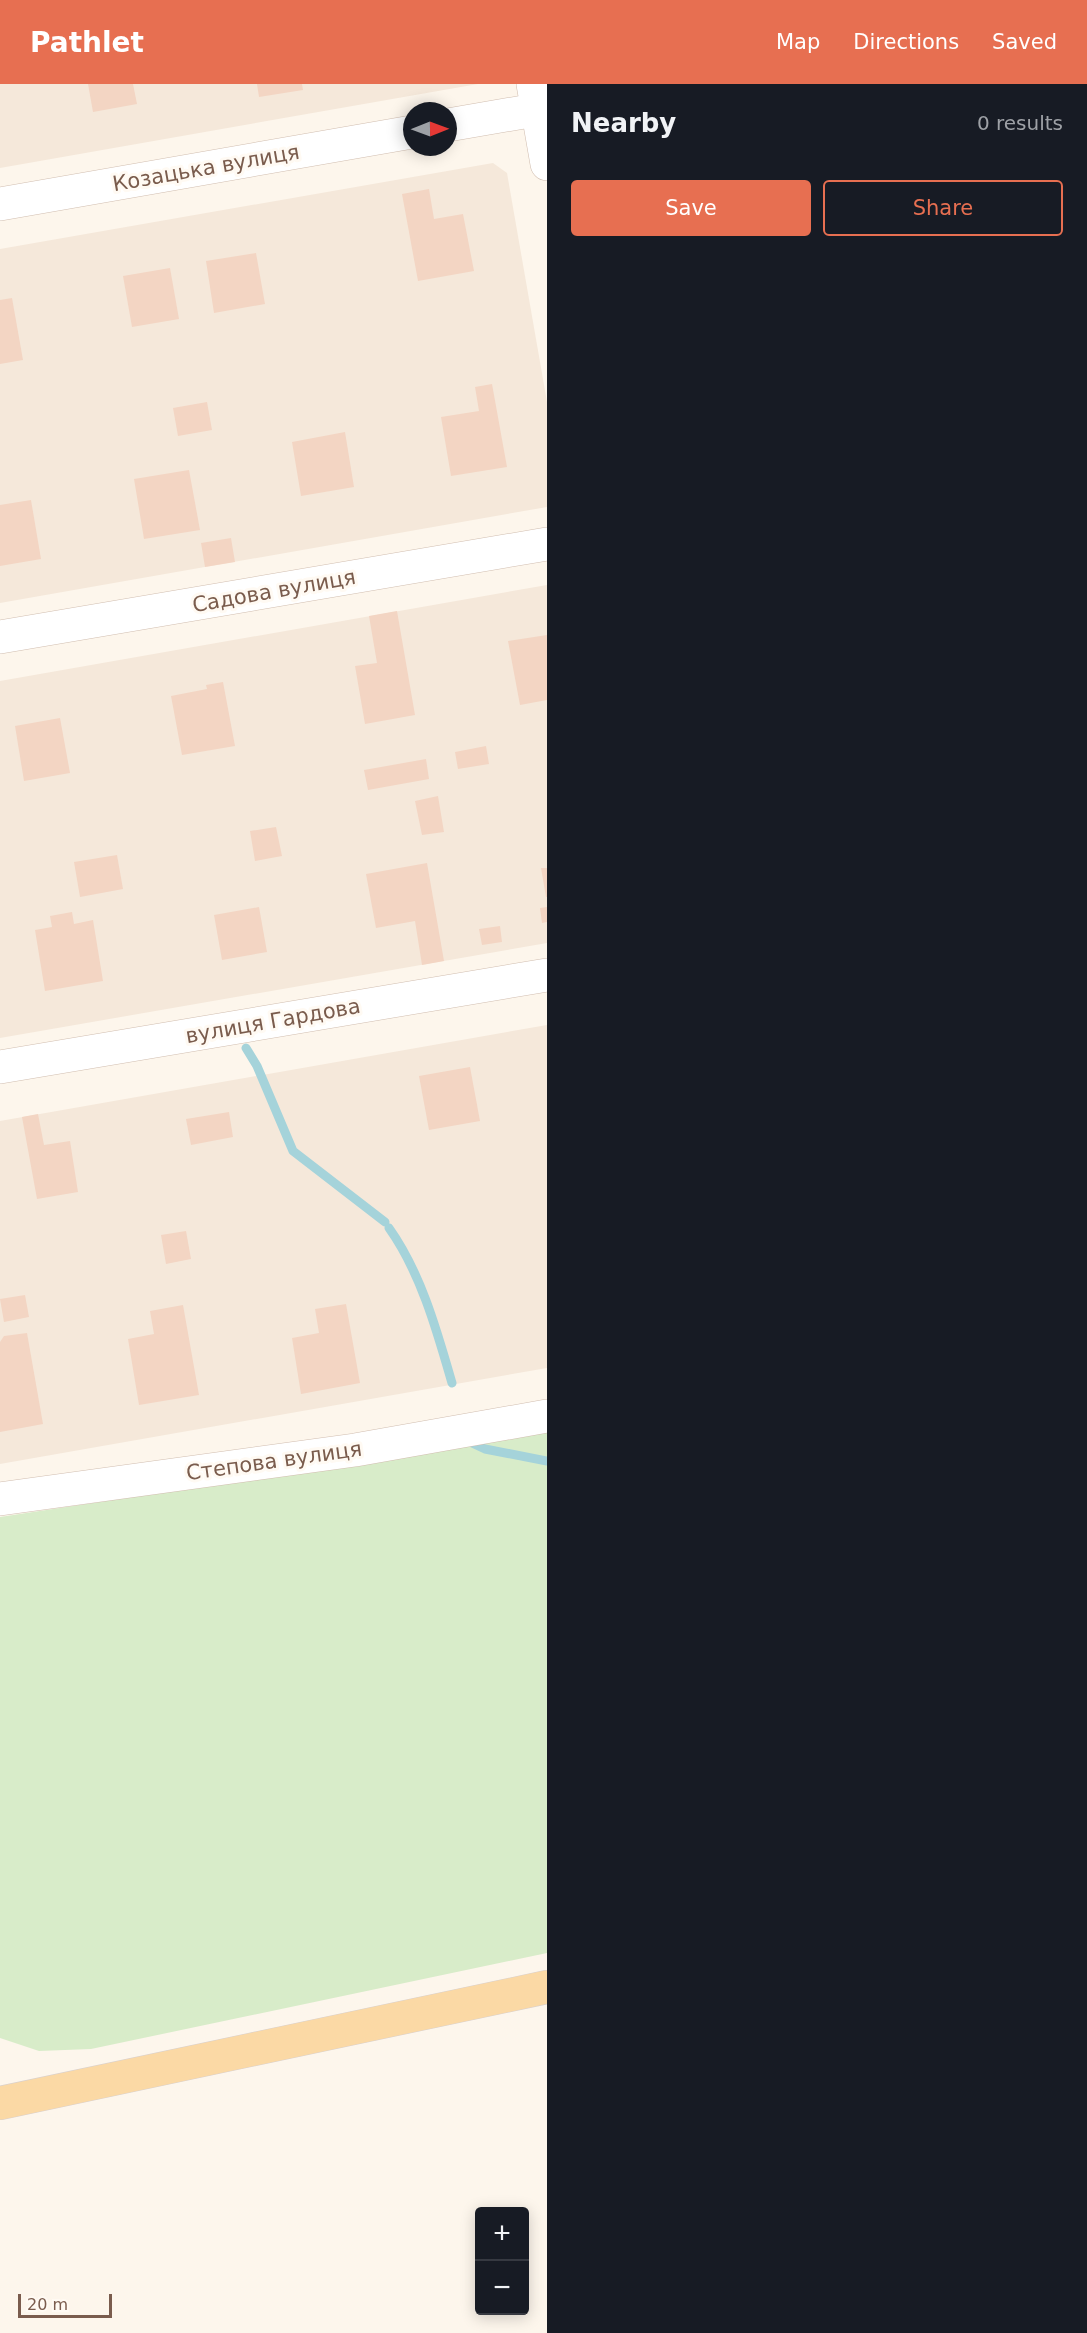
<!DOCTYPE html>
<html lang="en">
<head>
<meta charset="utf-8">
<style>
	:root { --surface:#171b24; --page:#242831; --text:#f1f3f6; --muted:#9ea1a6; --line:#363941; --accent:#e76f51 }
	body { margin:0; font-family:"DejaVu Sans",sans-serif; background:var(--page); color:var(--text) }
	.controls { position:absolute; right:18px; bottom:18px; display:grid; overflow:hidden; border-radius:6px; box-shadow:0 3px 15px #0003 }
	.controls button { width:54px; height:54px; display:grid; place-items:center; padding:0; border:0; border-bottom:2px solid var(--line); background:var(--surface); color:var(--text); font:30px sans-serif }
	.compass { position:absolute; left:403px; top:18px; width:54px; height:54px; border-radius:50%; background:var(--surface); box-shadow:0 3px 15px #0003; rotate:89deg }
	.scale { position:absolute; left:18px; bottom:15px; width:94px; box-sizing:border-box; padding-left:6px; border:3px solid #7a5c4d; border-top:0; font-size:16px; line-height:21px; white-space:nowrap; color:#7a5c4d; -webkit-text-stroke:4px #fffaf3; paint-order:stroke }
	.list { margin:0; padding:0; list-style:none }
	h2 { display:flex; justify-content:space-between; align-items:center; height:78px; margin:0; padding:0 24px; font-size:26px }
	h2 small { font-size:20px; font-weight:400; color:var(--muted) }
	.actions { display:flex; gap:12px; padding:18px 24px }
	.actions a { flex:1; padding:14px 0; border:2px solid var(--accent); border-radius:6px; text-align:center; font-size:21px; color:var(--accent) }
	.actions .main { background:var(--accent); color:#fff }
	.map { position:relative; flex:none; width:547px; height:2249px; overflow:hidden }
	header { display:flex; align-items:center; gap:36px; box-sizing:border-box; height:84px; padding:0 30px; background:var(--accent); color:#fff }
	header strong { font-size:28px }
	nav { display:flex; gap:33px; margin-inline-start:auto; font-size:21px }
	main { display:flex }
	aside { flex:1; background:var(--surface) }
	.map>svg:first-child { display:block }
	.residential { fill:#f5e8da }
	.green { fill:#d8ecc9 }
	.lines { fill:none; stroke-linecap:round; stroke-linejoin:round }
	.stream { stroke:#a5d3da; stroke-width:9 }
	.building { fill:#f3d5c3 }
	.street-casing { stroke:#d1beb0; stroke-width:34 }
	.primary-casing { stroke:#dad1cd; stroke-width:34 }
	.street { stroke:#fff; stroke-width:33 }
	.primary { stroke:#fbd9a5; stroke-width:33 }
	.labels { text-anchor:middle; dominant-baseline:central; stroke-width:6; stroke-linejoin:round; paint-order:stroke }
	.street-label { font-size:21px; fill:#7a5c4d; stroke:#fffaf3 }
</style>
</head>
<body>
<header>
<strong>Pathlet</strong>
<nav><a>Map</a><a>Directions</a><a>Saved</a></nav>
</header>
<main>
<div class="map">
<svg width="547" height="2249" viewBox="0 0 547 2249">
	<rect width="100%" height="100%" fill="#fdf6ec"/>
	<!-- residential -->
	<g class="residential">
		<polygon points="0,0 478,0 0,84"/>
		<polygon points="493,79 507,89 547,318 547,423 0,519 0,165"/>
		<polygon points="547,501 547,859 0,954 0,597"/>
		<polygon points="547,941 547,1284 0,1380 0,1037"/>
	</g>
	<!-- green -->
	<polygon class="green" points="547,1342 547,1869 91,1965 39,1967 0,1954 0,1433 159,1409"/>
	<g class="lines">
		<!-- stream -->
		<g class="stream">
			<polyline points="246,964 257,982 293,1067 385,1138"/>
			<path d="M389 1144C421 1189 437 1247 452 1299"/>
			<polyline points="470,1358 485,1365 547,1377"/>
		</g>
	</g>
	<!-- building -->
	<g class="building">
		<polygon points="88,0 133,0 137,20 93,28"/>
		<polygon points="257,0 302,0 303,6 259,13"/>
		<polygon points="429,105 434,135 463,130 474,187 418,197 402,110"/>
		<polygon points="256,169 265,220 214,229 206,177"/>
		<polygon points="170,184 179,235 132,243 123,192"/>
		<polygon points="12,214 23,276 0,280 0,216"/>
		<polygon points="492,300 507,383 451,392 441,333 479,327 475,303"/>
		<polygon points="207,318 212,346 178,352 173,324"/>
		<polygon points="345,348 354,403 301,412 292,358"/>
		<polygon points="189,386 200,446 144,455 134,395"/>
		<polygon points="31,416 41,475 0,482 0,421"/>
		<polygon points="231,454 235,478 205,483 201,459"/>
		<polygon points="397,527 415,631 365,640 355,582 377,579 369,532"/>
		<polygon points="547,551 547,616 520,621 508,557"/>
		<polygon points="223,598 235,662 182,671 171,612 207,605 206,601"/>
		<polygon points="60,634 70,689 24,697 15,642"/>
		<polygon points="486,662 489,680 458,685 455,668"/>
		<polygon points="426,675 429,695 368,706 364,686"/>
		<polygon points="438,712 444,748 422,751 415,717"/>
		<polygon points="276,743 282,772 255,777 250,747"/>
		<polygon points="117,771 123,805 80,813 74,778"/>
		<polygon points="427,779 444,877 422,881 415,837 376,844 366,790"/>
		<polygon points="541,784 547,784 547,813 546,813"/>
		<polygon points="259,823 267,868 222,876 214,831"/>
		<polygon points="547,823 547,838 542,839 540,824"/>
		<polygon points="72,828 74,840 93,836 103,897 45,907 35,846 52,843 50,832"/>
		<polygon points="500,842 502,858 482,861 479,845"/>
		<polygon points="470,983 480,1037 429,1046 419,992"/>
		<polygon points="229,1028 233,1053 191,1061 186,1035"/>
		<polygon points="38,1030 44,1061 70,1057 78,1108 37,1115 22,1033"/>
		<polygon points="186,1147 191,1175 166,1180 161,1151"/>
		<polygon points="25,1211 29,1233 4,1238 0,1215"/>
		<polygon points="346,1220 360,1299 301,1310 292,1254 319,1249 315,1225"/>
		<polygon points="183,1221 199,1311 139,1321 128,1255 154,1250 150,1227"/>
		<polygon points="27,1249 43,1340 0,1348 0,1258 4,1252"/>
	</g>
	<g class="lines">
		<!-- street casing -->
		<g class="street-casing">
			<g id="street">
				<polyline points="533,0 547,80"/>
				<polyline points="448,41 547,24"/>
				<polyline points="0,120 412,48"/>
				<polyline points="0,553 547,460"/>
				<polyline points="0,983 547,891"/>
				<polyline points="0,1415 355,1366 547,1332"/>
			</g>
		</g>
		<!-- primary casing -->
		<g class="primary-casing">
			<polyline id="primary" points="0,2019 547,1903"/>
		</g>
		<!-- street -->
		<use href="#street" class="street"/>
		<!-- primary -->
		<use href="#primary" class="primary"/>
	</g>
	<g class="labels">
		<!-- street labels -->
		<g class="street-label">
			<text transform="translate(206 84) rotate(-10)">Козацька вулиця</text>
			<text transform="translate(274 507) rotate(-10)">Садова вулиця</text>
			<text transform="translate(273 937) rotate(-10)">вулиця Гардова</text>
			<text transform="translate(274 1377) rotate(-8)">Степова вулиця</text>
		</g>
	</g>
</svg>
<div class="controls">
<button>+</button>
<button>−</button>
</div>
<svg class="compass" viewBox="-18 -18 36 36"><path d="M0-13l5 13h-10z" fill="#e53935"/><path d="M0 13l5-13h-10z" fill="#9ea1a6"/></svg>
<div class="scale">20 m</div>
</div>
<aside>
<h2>Nearby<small>0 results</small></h2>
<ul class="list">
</ul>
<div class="actions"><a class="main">Save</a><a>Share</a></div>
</aside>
</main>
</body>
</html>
